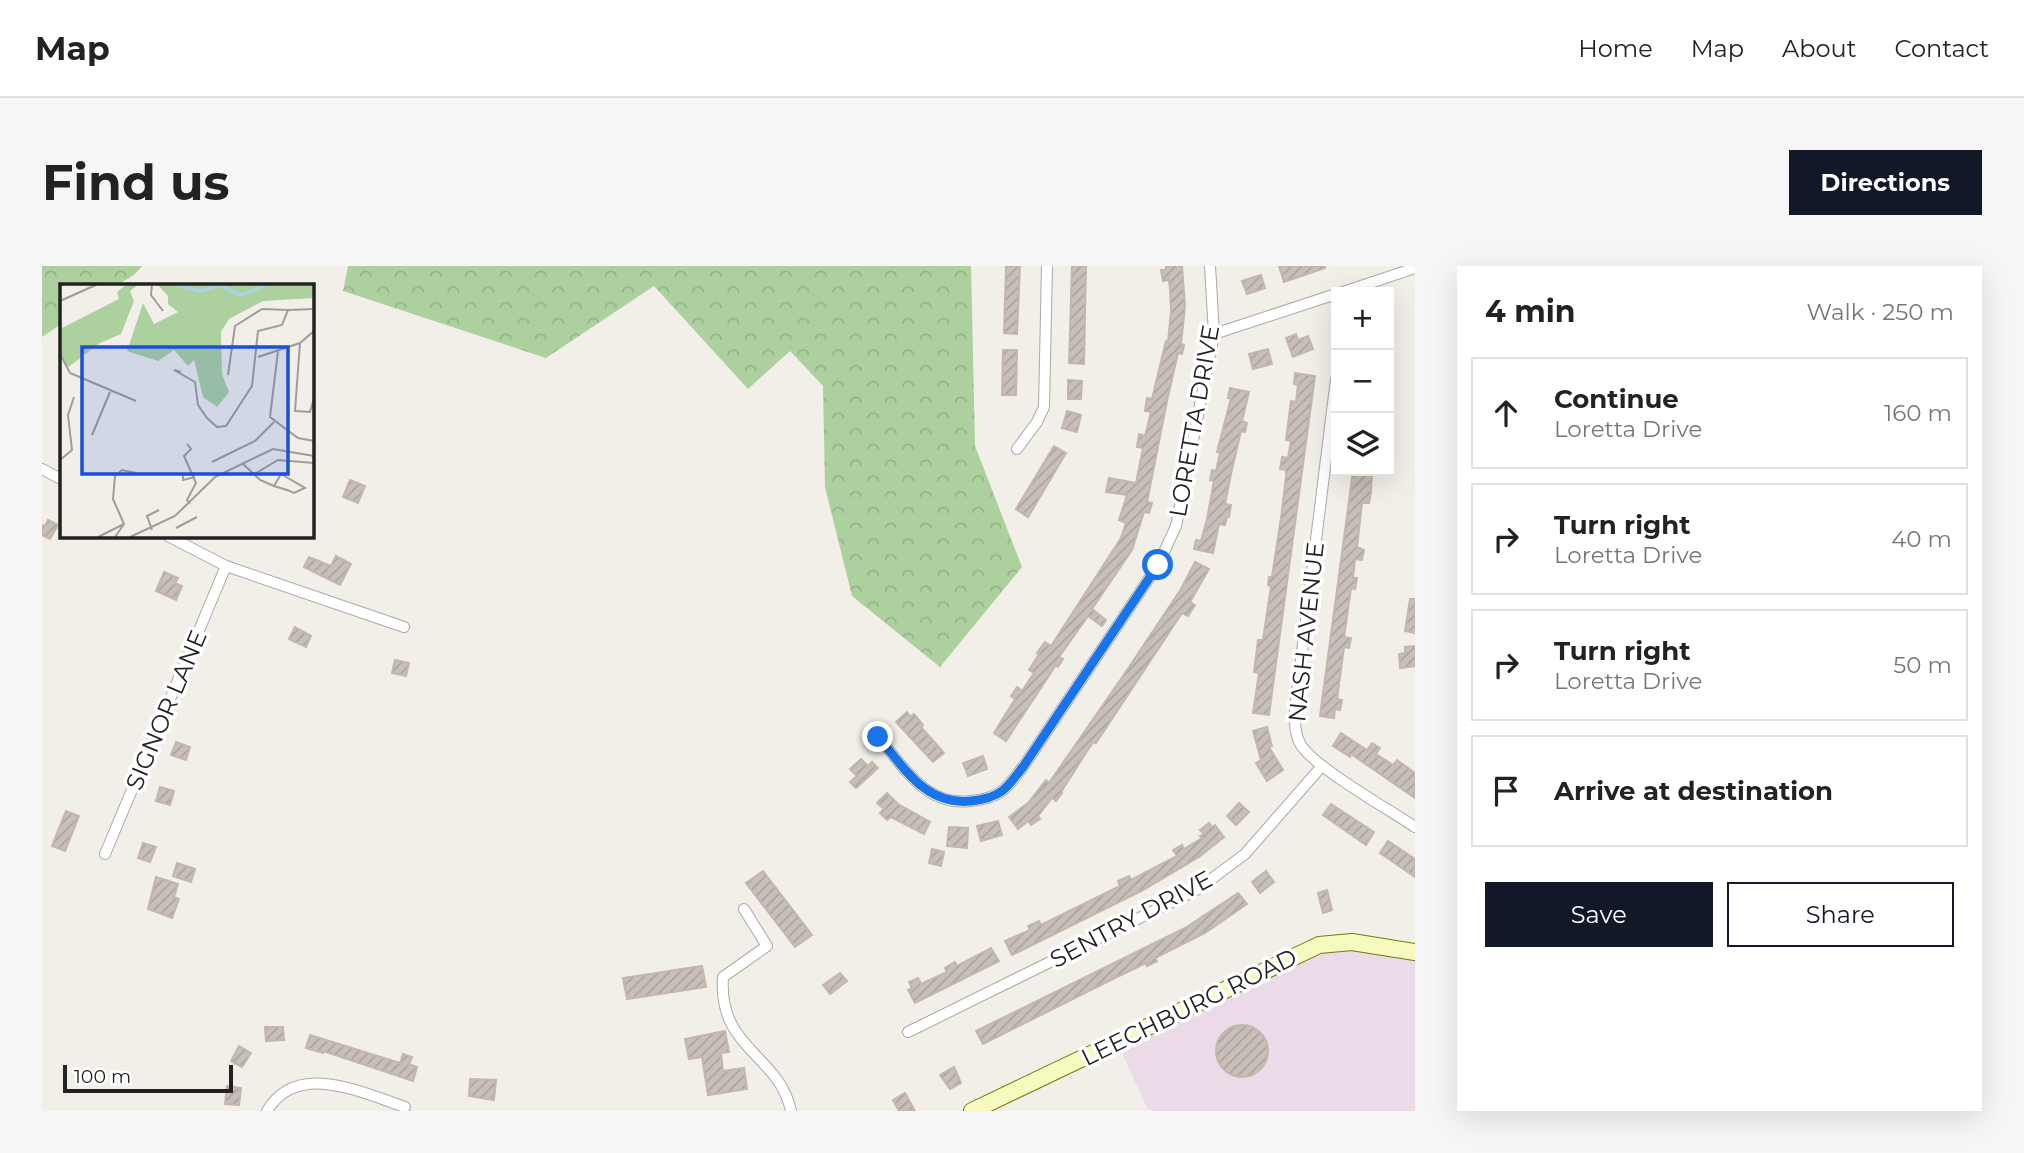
<!DOCTYPE html>
<html lang="en">
<head>
<meta charset="utf-8">
<style>
	:root { --surface:#fff; --page:#f6f6f6; --text:#222; --muted:#767676; --line:#e0e0e0; --accent:#111827 }
	body { margin:0; font-family:Montserrat,sans-serif; background:var(--page); color:var(--text) }
	.controls { position:absolute; right:21px; top:21px; display:grid; overflow:hidden; border-radius:0px; box-shadow:0 7px 28px #0002 }
	.controls button { width:63px; height:63px; display:grid; place-items:center; padding:0; border:0; border-bottom:2px solid var(--line); background:var(--surface); color:var(--text); font:35px sans-serif }
	.scale { position:absolute; left:21px; bottom:18px; width:170px; box-sizing:border-box; padding-left:7px; border:4px solid #222; border-top:0; font-size:19px; line-height:24px; white-space:nowrap; color:#222; -webkit-text-stroke:5px #fff; paint-order:stroke }
	.stop { position:absolute; width:21px; height:21px; margin:-16px; border:5px solid #1a73e8; border-radius:50%; background:#fff }
	.stop.end { background:#1a73e8; border-color:#fff; box-shadow:0 2px 7px #0008 }
	.list { margin:0; padding:0; list-style:none }
	h2 { display:flex; justify-content:space-between; align-items:center; height:91px; margin:0; padding:0 28px; font-size:30px }
	h2 small { font-size:23px; font-weight:400; color:var(--muted) }
	.list li { display:grid; grid-template-columns:46px 1fr auto; gap:21px; align-items:center; box-sizing:border-box; height:112px; margin:0 14px 14px; padding:0 14px; border:2px solid var(--line); border-radius:0px }
	.list b { display:block; font-size:26px; white-space:nowrap }
	.list p { margin:0; font-size:23px; white-space:nowrap; color:var(--muted) }
	.list em { font-size:23px; font-style:normal; color:var(--muted) }
	.actions { display:flex; gap:14px; padding:21px 28px }
	.actions a { flex:1; padding:16px 0; border:2px solid var(--accent); border-radius:0px; text-align:center; font-size:24px; color:var(--accent) }
	.actions .main { background:var(--accent); color:#fff }
	.icon { flex:none; width:38px; height:38px; fill:none; stroke:currentColor; stroke-width:2; stroke-linecap:round; stroke-linejoin:round }
	.map { position:relative; flex:none; width:1373px; height:845px; overflow:hidden; border-radius:0px }
	header { display:flex; align-items:center; gap:42px; box-sizing:border-box; height:98px; padding:0 35px; background:var(--surface); border-bottom:2px solid var(--line) }
	header strong { font-size:33px }
	nav { display:flex; gap:38px; margin-inline-start:auto; font-size:24px }
	.intro { display:flex; align-items:center; justify-content:space-between; box-sizing:border-box; height:168px; padding:0 42px }
	h1 { margin:0; font-size:49px }
	.button { padding:18px 32px; border-radius:0px; background:var(--accent); color:#fff; font-size:24px; font-weight:700 }
	main { display:flex; gap:42px; padding:0 42px }
	aside { flex:1; background:var(--surface); border-radius:0px; box-shadow:0 7px 28px #0002 }
	.map>svg:first-child { display:block }
	.industrial { fill:#ebdbe8 }
	.forest { fill:url(#forest-crowns) }
	.building { fill:url(#building-hatch); stroke:#c4b6ab; stroke-width:2 }
	.lines { fill:none; stroke-linecap:round; stroke-linejoin:round }
	.street-casing { stroke:#a9a9a9; stroke-width:12 }
	.secondary-casing { stroke:#707d05; stroke-width:18 }
	.street { stroke:#fff; stroke-width:10 }
	.secondary { stroke:#f7fabf; stroke-width:16 }
	.route { stroke:#1a73e8; stroke-width:9 }
	.labels { text-anchor:middle; dominant-baseline:central; stroke-width:7; stroke-linejoin:round; paint-order:stroke }
	.street-label { font-size:24px; fill:#222; stroke:#fff }
	.inset-river { fill:none; stroke:#aad3df; stroke-width:3.5 }
	.inset-road { fill:none; stroke:#9f9d99; stroke-width:2 }
	.view { fill:#1d4ed8; fill-opacity:0.15; stroke:#1d4ed8; stroke-width:3.5 }
	.inset-edge { fill:none; stroke:#222; stroke-width:3.5 }
</style>
</head>
<body>
<header>
<strong>Map</strong>
<nav><a>Home</a><a>Map</a><a>About</a><a>Contact</a></nav>
</header>
<div class="intro"><h1>Find us</h1><a class="button">Directions</a></div>
<main>
<div class="map">
<svg width="1373" height="845" viewBox="0 0 1373 845">
	<defs>
		<pattern id="forest-crowns" width="20" height="18" patternUnits="userSpaceOnUse" patternTransform="scale(1.75)"><rect width="20" height="18" fill="#add19e"/><path d="M2 6a3 3 0 1 1 6 0M12 15a3 3 0 1 1 6 0" fill="none" stroke="#95b388"/></pattern>
		<pattern id="building-hatch" width="6" height="6" patternUnits="userSpaceOnUse" patternTransform="scale(1.75)"><rect width="6" height="6" fill="#c7bfb8"/><path d="M-1 1l2-2M0 6l6-6M5 7l2-2" fill="none" stroke="#aba49e"/></pattern>
	</defs>
	<rect width="100%" height="100%" fill="#f2efe9"/>
	<!-- industrial -->
	<polygon class="industrial" points="1293,677 1373,686 1373,845 1111,845 1105,842 1075,776"/>
	<!-- forest -->
	<g class="forest">
		<path d="M0 0H100C80 27 49 19 19 19V58L0 71Z"/>
		<polygon points="306,0 929,0 933,180 980,301 898,401 810,330 783,221 781,120 748,85 706,123 612,20 504,92 301,25"/>
	</g>
	<!-- building -->
	<g class="building">
		<polygon points="964,0 978,0 975,68 962,67"/>
		<polygon points="1030,0 1044,0 1042,98 1027,97"/>
		<polygon points="1124,0 1140,0 1143,40 1139,78 1142,79 1140,88 1136,87 1125,135 1105,236 1110,237 1107,247 1102,246 1090,284 1050,343 1064,354 1060,360 1046,350 1017,391 1021,393 1016,401 1014,399 964,475 952,467 973,433 969,430 975,421 980,425 992,407 987,404 997,388 995,387 1003,376 1009,380 1079,272 1084,257 1077,254 1085,229 1064,226 1067,212 1094,217 1101,182 1095,181 1097,168 1103,170 1109,146 1103,145 1105,132 1110,133 1124,75 1126,76 1129,45 1128,24 1127,14 1121,15 1119,4 1124,4"/>
		<polygon points="1237,0 1283,0 1283,2 1242,16"/>
		<polygon points="1219,9 1223,22 1205,28 1200,15"/>
		<polygon points="1254,68 1256,74 1266,70 1271,83 1251,91 1244,72"/>
		<polygon points="1226,83 1230,98 1211,103 1207,88"/>
		<polygon points="961,84 975,84 974,129 960,129"/>
		<polygon points="1253,107 1273,110 1227,449 1211,447 1217,407 1212,406 1216,374 1221,374 1229,320 1226,319 1227,311 1230,311 1239,252 1244,211 1244,204 1238,203 1240,191 1246,192 1249,175 1244,174 1249,135 1254,136 1256,119 1252,118"/>
		<polygon points="1026,114 1040,115 1039,133 1026,133"/>
		<polygon points="1188,122 1207,126 1200,155 1205,157 1203,166 1199,165 1189,208 1183,238 1189,239 1187,251 1185,251 1183,259 1177,258 1171,287 1152,283 1154,274 1159,275 1165,253 1172,215 1168,214 1170,204 1174,205 1178,187 1175,186 1189,132 1186,132"/>
		<polygon points="1025,145 1039,149 1035,166 1020,162"/>
		<polygon points="1012,180 1024,187 986,251 974,243"/>
		<polygon points="1311,205 1330,205 1329,226 1327,237 1320,237 1315,281 1322,284 1320,294 1313,293 1311,312 1315,312 1313,323 1309,322 1302,371 1309,372 1307,382 1302,381 1295,433 1300,434 1298,444 1293,443 1292,452 1278,450"/>
		<polygon points="308,214 323,220 316,237 301,231"/>
		<polygon points="6,254 16,259 8,273 0,269 0,259 3,260"/>
		<polygon points="294,290 309,298 298,319 262,301 267,291 289,300"/>
		<polygon points="1153,296 1167,303 1148,336 1153,339 1146,350 1140,347 1054,477 1051,476 1019,526 1020,527 1014,535 1010,532 996,550 998,553 989,559 986,555 976,563 967,551 986,537 1004,514 1007,517 1081,410 1139,323"/>
		<polygon points="122,306 136,312 133,317 140,320 134,334 114,325"/>
		<polygon points="1368,333 1373,333 1373,367 1363,365"/>
		<polygon points="253,361 269,370 264,381 247,373"/>
		<polygon points="1373,380 1373,400 1358,402 1357,388 1363,387 1363,381"/>
		<polygon points="353,394 367,397 364,410 350,407"/>
		<polygon points="865,446 869,451 872,448 881,459 879,461 902,487 891,496 854,456"/>
		<polygon points="1225,461 1230,480 1227,481 1241,504 1225,515 1214,497 1219,494 1211,465"/>
		<polygon points="1299,467 1325,484 1330,477 1338,482 1334,488 1351,499 1355,494 1373,507 1373,532 1309,488 1308,491 1291,480"/>
		<polygon points="134,476 148,481 144,494 129,489"/>
		<polygon points="941,490 945,503 926,510 921,497"/>
		<polygon points="819,493 826,500 830,496 836,502 814,522 808,516 815,510 808,503"/>
		<polygon points="118,521 132,525 128,539 114,535"/>
		<polygon points="845,527 856,538 888,556 882,568 849,551 845,554 838,547 842,543 835,537"/>
		<polygon points="1197,537 1207,546 1194,559 1185,550"/>
		<polygon points="1289,538 1332,566 1324,579 1281,549"/>
		<polygon points="24,545 37,550 23,585 10,580"/>
		<polygon points="956,555 960,569 939,575 935,560"/>
		<polygon points="1167,557 1170,561 1173,559 1182,571 1157,591 1101,624 970,689 963,675 988,664 986,660 997,655 999,659 1078,620 1076,615 1087,610 1089,614 1135,590 1131,584 1140,579 1142,583 1160,572 1158,570 1162,568 1158,564"/>
		<polygon points="907,561 926,562 925,582 905,580"/>
		<polygon points="1346,575 1373,593 1373,611 1338,587"/>
		<polygon points="101,577 114,581 108,596 96,592"/>
		<polygon points="890,583 902,586 899,600 887,597"/>
		<polygon points="135,597 153,603 149,616 131,610"/>
		<polygon points="721,605 770,669 753,681 704,617"/>
		<polygon points="1224,605 1232,616 1218,627 1210,616"/>
		<polygon points="114,611 136,618 132,631 137,633 130,652 106,643"/>
		<polygon points="1285,624 1290,644 1281,647 1276,627"/>
		<polygon points="1196,627 1205,638 1163,667 1113,692 1115,695 1105,700 1104,697 1077,710 941,778 934,765 1143,662"/>
		<polygon points="949,682 957,695 873,737 866,724 870,722 867,716 876,712 879,718 905,706 903,702 913,696 915,700"/>
		<polygon points="660,700 664,721 585,733 581,712"/>
		<polygon points="798,707 805,715 788,728 781,719"/>
		<circle cx="1200" cy="785" r="26"/>
		<polygon points="223,761 241,761 242,774 224,775"/>
		<polygon points="683,765 687,786 679,787 681,805 702,802 705,823 666,829 660,791 647,793 643,773"/>
		<polygon points="268,769 358,797 361,788 370,791 367,798 375,801 371,815 281,785 281,787 264,782"/>
		<polygon points="197,780 209,787 200,801 189,795"/>
		<polygon points="912,801 919,817 908,823 898,809"/>
		<polygon points="428,813 454,814 452,834 427,830"/>
		<polygon points="185,820 199,822 197,839 183,838"/>
		<polygon points="863,827 873,845 857,845 851,834"/>
	</g>
	<g class="lines">
		<!-- street casing -->
		<g class="street-casing">
			<g id="street">
				<polyline points="1301,26 1373,2"/>
				<polyline points="1172,68 1294,28"/>
				<path d="M1294 113 1253 442C1253 455 1252 468 1259 479 1272 501 1348 544 1373 561"/>
				<polyline points="975,183 995,156 1002,141 1005,0"/>
				<polyline points="0,203 19,213"/>
				<polyline points="126,270 184,300 362,361"/>
				<path d="M836 471C862 501 884 541 929 535 939 534 952 531 960 525 968 519 975 508 981 501L1116 299 1134 260 1172 68 1168 0"/>
				<polyline points="63,588 184,300"/>
				<path d="M702 643 725 680 681 711C676 784 737 788 749 845"/>
				<polyline points="866,766 1156,623 1203,588 1280,500"/>
				<path d="M225 845C255 794 321 827 363 841"/>
			</g>
		</g>
		<!-- secondary casing -->
		<g class="secondary-casing">
			<polyline id="secondary" points="930,845 1277,679 1310,676 1373,686"/>
		</g>
		<!-- street -->
		<use href="#street" class="street"/>
		<!-- secondary -->
		<use href="#secondary" class="secondary"/>
	</g>
	<g class="lines">
		<!-- route -->
		<path class="route" d="M836 471C862 501 883 540 929 535 939 534 952 531 960 525 968 519 975 508 981 501L1116 299"/>
	</g>
	<g class="labels">
		<!-- street labels -->
		<g class="street-label">
			<text transform="translate(1152 155) rotate(-80)">LORETTA DRIVE</text>
			<text transform="translate(1264 366) rotate(-84)">NASH AVENUE</text>
			<text transform="translate(124 444) rotate(-67)">SIGNOR LANE</text>
			<text transform="translate(1089 653) rotate(-28)">SENTRY DRIVE</text>
			<text transform="translate(1147 741) rotate(-26)">LEECHBURG ROAD</text>
		</g>
	</g>
	<!-- overview -->
	<g transform="translate(18 18)">
		<rect width="254" height="254" fill="#f2efe9"/>
		<path d="M67 0H79L70 7 74 17 61 50 40 59 7 84 0 68V45L59 15 57 8ZM97 0H254V14L203 17 169 35 161 48 162 90 169 108 157 123 143 113 134 76 128 82 114 66 98 77 67 67 83 19 94 40 118 28 108 20V12Z" fill="#add19e"/>
		<path class="inset-river" d="M113 0 140 7 159 1 181 11 208 0"/>
		<path class="inset-road" d="M92 0 91 11 103 27M0 17 38 0M240 59 235 127 250 128 254 114M218 67 210 133 238 154 254 157M0 70 10 89 76 117M198 73 240 59 254 47M121 88 114 86 135 98 138 121 147 134 157 143 166 142 192 102 198 47 222 41 228 26 254 25M168 91 175 42 202 25 228 26M32 151 50 108M127 160 131 165 124 172 136 199 127 216 130 220M0 176 12 166 8 131 14 113M152 178 195 157 214 138M183 180 200 196 214 202 227 206 234 209 245 204 221 190 214 202M134 189 123 191V196L135 193M193 191 218 176 254 179M116 244 137 233M92 246 87 232 99 226M38 253 64 240M55 253 64 240 53 215 55 192 62 186 76 189M70 253 115 232 155 193 213 165 254 172"/>
		<path class="view" d="M22 63H228V190H22Z"/>
		<rect width="254" height="254" class="inset-edge"/>
	</g>
</svg>
<div class="controls">
<button>+</button>
<button>−</button>
<button><svg class="icon" aria-label="layers" viewBox="0 0 24 24"><path d="M12 4l9 5-9 5-9-5zM3 14l9 5 9-5"/></svg></button>
</div>
<div class="scale">100 m</div>
<div class="stop" style="left:1116px;top:299px"></div>
<div class="stop end" style="left:836px;top:471px"></div>
</div>
<aside>
<h2>4 min<small>Walk · 250 m</small></h2>
<ul class="list">
<li><svg class="icon" aria-label="ahead" viewBox="0 0 24 24"><path d="M12 20V5M6 11l6-6 6 6"/></svg><div><b>Continue</b><p>Loretta Drive</p></div><em>160 m</em></li>
<li><svg class="icon" aria-label="right" viewBox="0 0 24 24"><path d="M7 20v-9h11M14 6l5 5-5 5"/></svg><div><b>Turn right</b><p>Loretta Drive</p></div><em>40 m</em></li>
<li><svg class="icon" aria-label="right" viewBox="0 0 24 24"><path d="M7 20v-9h11M14 6l5 5-5 5"/></svg><div><b>Turn right</b><p>Loretta Drive</p></div><em>50 m</em></li>
<li><svg class="icon" aria-label="arrive" viewBox="0 0 24 24"><path d="M6 21V4h12l-3 4 3 4H6"/></svg><div><b>Arrive at destination</b></div></li>
</ul>
<div class="actions"><a class="main">Save</a><a>Share</a></div>
</aside>
</main>
</body>
</html>
